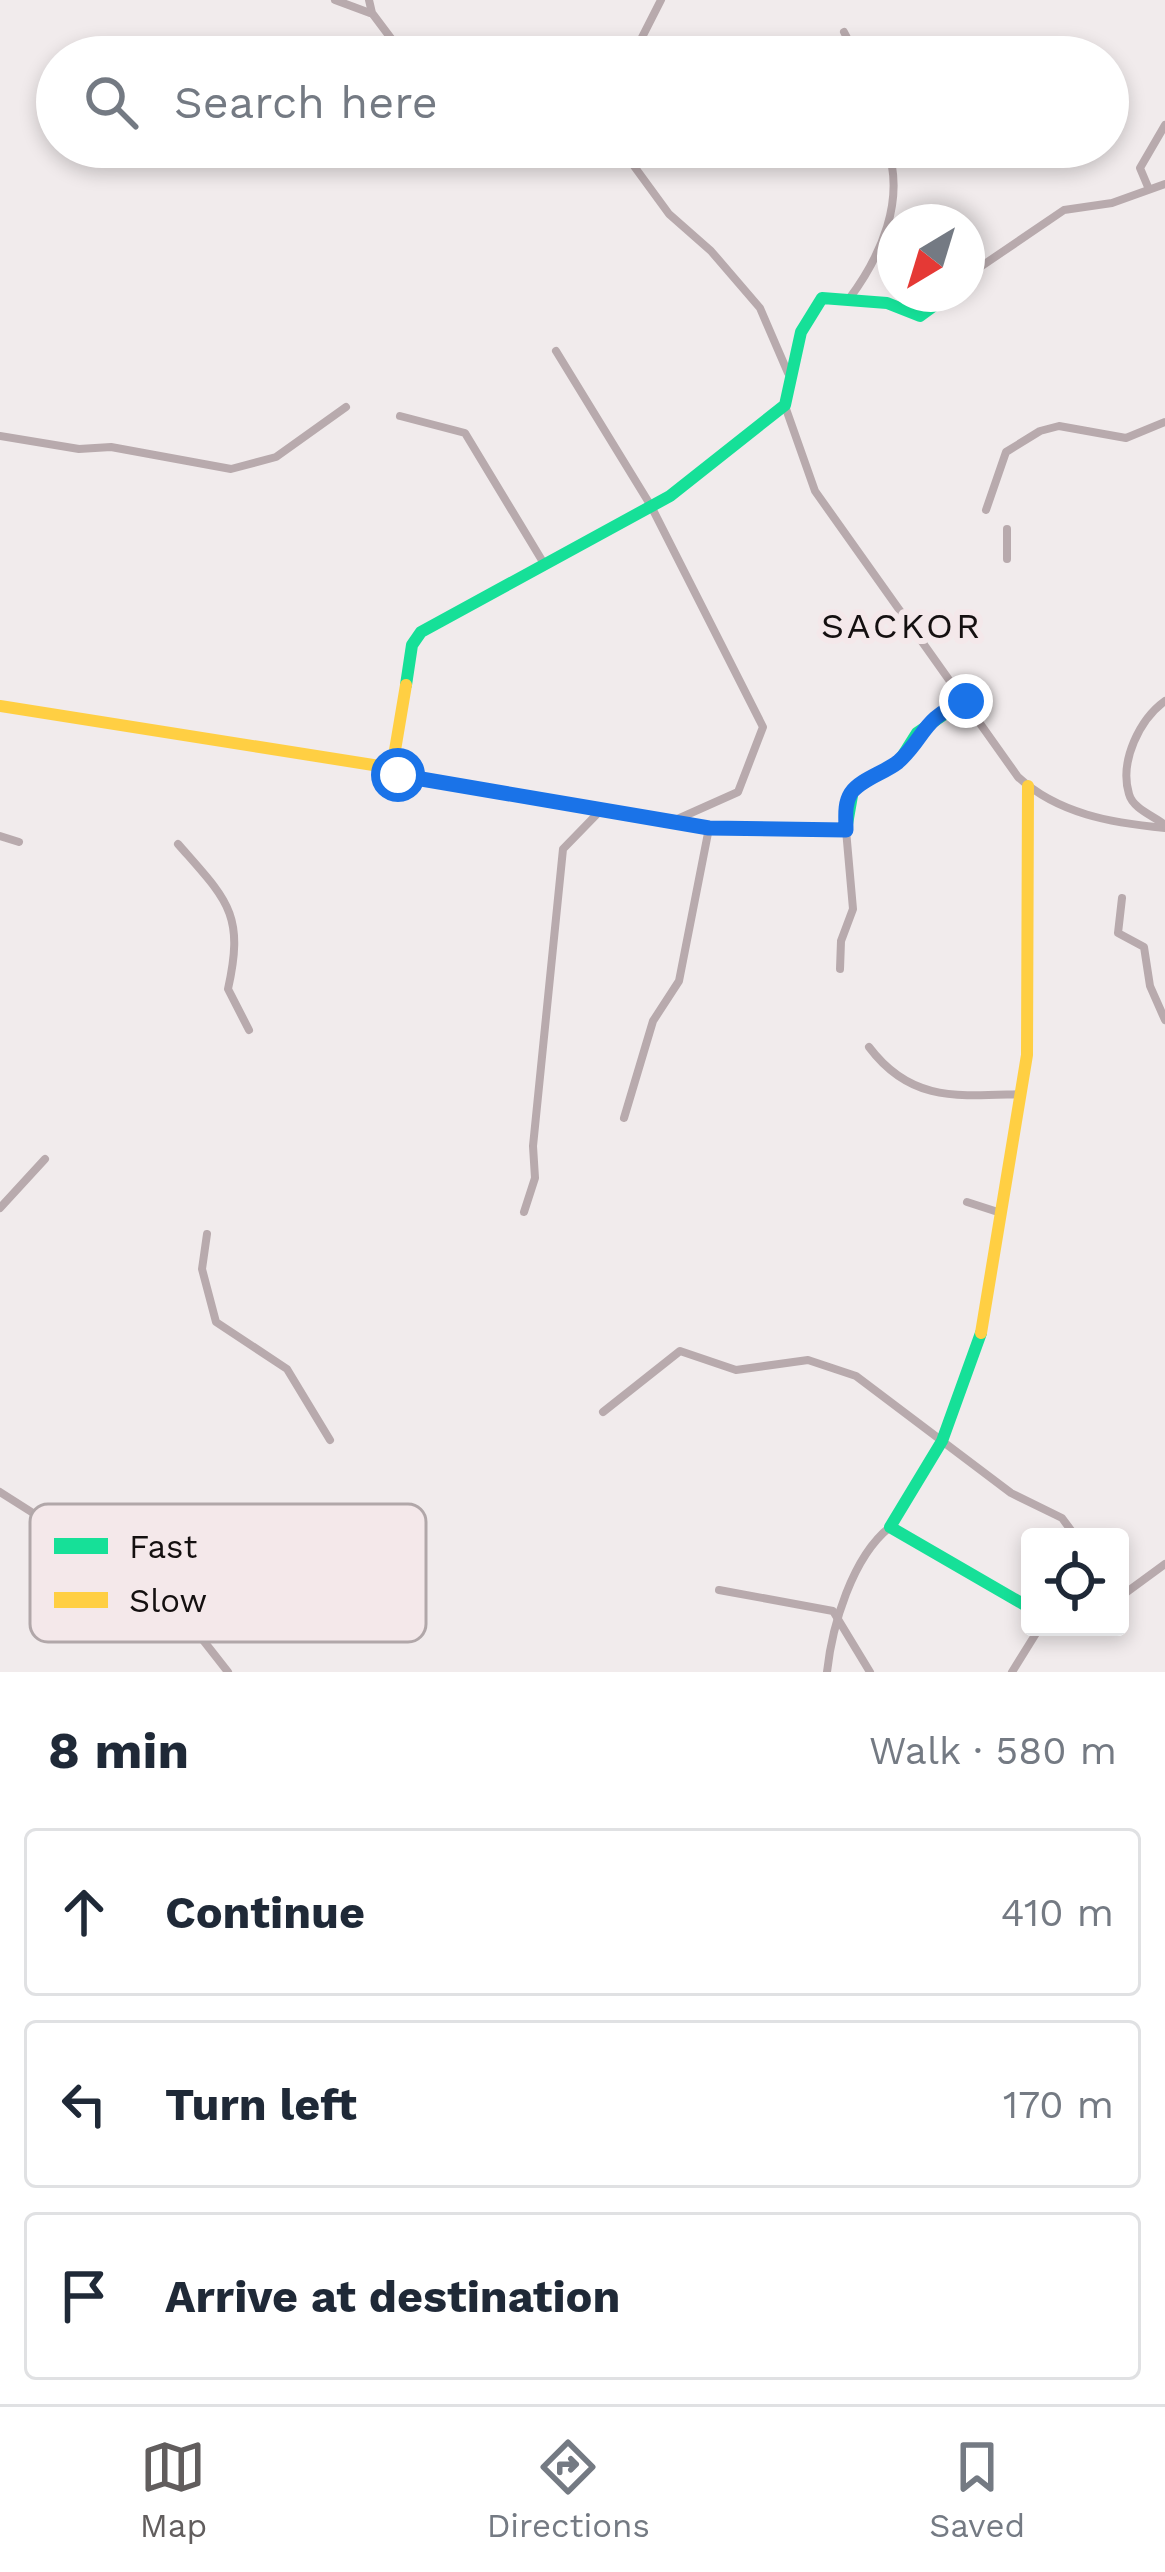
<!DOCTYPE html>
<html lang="en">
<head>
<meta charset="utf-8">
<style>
	:root { --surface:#fff; --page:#f2f2f3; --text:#1f2937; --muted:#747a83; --line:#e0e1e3; --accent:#615d5d }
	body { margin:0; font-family:"Work Sans",sans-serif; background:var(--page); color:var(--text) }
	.controls { position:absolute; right:36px; bottom:36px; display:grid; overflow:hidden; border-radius:12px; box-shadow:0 6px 18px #0003 }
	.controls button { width:108px; height:108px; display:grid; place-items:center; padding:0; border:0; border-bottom:3px solid var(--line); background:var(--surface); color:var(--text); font:60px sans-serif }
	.compass { position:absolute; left:877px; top:204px; width:108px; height:108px; border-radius:50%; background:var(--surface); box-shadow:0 6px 18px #0003; rotate:218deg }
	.stop { position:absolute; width:36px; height:36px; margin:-27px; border:9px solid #1a73e8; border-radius:50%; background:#fff }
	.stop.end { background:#1a73e8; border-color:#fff; box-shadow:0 3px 12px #0008 }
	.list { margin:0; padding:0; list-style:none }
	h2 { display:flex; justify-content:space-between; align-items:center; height:156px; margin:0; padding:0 48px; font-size:51px }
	h2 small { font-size:39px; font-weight:400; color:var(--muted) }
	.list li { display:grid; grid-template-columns:78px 1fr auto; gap:36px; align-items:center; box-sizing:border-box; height:168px; margin:0 24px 24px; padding:0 24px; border:3px solid var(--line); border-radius:12px }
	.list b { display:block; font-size:45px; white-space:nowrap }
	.list em { font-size:39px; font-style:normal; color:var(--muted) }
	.icon { flex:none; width:66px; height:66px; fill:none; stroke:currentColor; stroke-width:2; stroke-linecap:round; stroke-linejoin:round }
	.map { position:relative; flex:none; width:1165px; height:1672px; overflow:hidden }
	.search { position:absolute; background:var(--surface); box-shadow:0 6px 18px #0003; left:36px; right:36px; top:36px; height:132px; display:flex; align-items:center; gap:30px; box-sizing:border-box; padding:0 42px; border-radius:66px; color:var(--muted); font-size:45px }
	.sheet { height:732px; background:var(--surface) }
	nav { display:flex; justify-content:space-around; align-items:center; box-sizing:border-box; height:168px; border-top:3px solid var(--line); background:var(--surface); font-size:33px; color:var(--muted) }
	nav a { display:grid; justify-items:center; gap:6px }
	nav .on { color:var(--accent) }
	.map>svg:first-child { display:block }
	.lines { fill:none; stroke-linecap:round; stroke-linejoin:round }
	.street { stroke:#b8aaad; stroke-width:8 }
	.fast { stroke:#16e098; stroke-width:12 }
	.slow { stroke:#ffcf43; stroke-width:12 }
	.route { stroke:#1a73e8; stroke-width:15 }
	.labels { text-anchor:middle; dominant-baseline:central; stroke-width:12; stroke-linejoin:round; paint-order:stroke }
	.neighbourhood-label { font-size:36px; letter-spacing:3px; fill:#141010; stroke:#f4e8ea }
	.key { fill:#f4e8ea; stroke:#b1a7a9; stroke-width:3 }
	.key-label { font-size:33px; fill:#141010 }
</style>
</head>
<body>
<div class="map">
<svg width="1165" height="1672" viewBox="0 0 1165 1672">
	<rect width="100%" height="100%" fill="#f1ebec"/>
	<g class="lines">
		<!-- street -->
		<g class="street">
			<polyline points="335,0 370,13"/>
			<polyline points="369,0 372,13 405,57"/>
			<polyline points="844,32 857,57"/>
			<polyline points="632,57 661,0"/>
			<polyline points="604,147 631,162 669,214 711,251 760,308 788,373"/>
			<polyline points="1148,187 1140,168 1165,125"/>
			<polyline points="967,276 1064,210 1112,203 1165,184"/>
			<path d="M849 299C881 256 906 200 887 147"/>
			<polyline points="556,351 651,506 763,727 738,792 673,821"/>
			<path d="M785 406 815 491 1018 777C1058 814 1112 823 1165 828"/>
			<polyline points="400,416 465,433 543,562"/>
			<polyline points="0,436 79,449 111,447 231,469 276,457 346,407"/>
			<polyline points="986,510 1006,452 1040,431 1059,426 1126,438 1165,422"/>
			<polyline points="1007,529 1007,559"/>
			<path d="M1165 701C1140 719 1119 761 1129 794 1133 809 1154 816 1165 825"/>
			<polyline points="0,836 19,842"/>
			<path d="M178 844C227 900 245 913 228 989L249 1030"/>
			<polyline points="1122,898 1118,933 1144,947 1150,986 1165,1020"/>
			<polyline points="840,969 841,941 853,909 846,830"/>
			<path d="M869 1047C911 1103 959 1096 1022 1094"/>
			<polyline points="624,1118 653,1021 679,981 709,828"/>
			<polyline points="967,1202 1001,1213"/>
			<polyline points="0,1208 45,1159"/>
			<polyline points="524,1212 535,1178 533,1146 563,849 599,812"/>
			<polyline points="207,1234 202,1269 216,1322 287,1369 330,1440"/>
			<polyline points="603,1412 680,1351 736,1370 808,1360 856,1376 1011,1493 1062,1518 1076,1537"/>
			<polyline points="0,1492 33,1513 77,1525 118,1552 132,1577 181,1612 228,1672"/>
			<polyline points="719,1590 833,1611 870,1672"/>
			<polyline points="1120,1597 1165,1564"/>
			<path d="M827 1672C832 1626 852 1557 890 1527"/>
			<polyline points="1012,1672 1040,1627"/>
		</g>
		<!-- fast -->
		<g class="fast">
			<polyline points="406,685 412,645 421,632 670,496 785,405 801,332 822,298 887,303 920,316 950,294"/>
			<polyline points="392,768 398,775 709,828 846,830 853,790 900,760 917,733 965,700"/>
			<polyline points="981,1333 942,1441 890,1527 1030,1608"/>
		</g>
		<!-- slow -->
		<g class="slow">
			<polyline points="0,706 392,768 406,685"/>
			<polyline points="981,1333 1027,1055 1028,786"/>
		</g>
	</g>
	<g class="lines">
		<!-- route -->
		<path class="route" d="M398 775 709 828 846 830C846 817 844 804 851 793 861 779 884 773 898 762 926 737 921 718 966 701"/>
	</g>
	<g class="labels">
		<!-- neighbourhood labels -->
		<g class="neighbourhood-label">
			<text x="902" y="626">SACKOR</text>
		</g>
	</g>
	<!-- legend -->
	<rect x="30" y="1504" width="396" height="138" rx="18" class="key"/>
	<rect x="54" y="1538" width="54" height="16" fill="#16e098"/>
	<rect x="54" y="1592" width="54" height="16" fill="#ffcf43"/>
	<g class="key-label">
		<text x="129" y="1558">Fast</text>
		<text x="129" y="1612">Slow</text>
	</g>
</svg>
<div class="controls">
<button><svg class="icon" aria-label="locate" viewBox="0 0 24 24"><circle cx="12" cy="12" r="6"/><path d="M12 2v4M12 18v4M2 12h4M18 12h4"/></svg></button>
</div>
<svg class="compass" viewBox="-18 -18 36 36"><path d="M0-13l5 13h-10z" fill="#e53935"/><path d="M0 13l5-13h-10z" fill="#747a83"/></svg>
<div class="stop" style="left:398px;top:775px"></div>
<div class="stop end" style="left:966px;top:701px"></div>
<div class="search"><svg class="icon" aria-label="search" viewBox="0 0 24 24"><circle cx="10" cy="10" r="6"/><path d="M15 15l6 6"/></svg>Search here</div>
</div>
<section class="sheet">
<h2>8 min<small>Walk · 580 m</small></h2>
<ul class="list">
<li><svg class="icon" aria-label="ahead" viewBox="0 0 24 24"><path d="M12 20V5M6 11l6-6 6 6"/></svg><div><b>Continue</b></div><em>410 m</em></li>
<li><svg class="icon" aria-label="left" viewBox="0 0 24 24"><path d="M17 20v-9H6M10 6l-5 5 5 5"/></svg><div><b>Turn left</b></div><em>170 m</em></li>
<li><svg class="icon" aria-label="arrive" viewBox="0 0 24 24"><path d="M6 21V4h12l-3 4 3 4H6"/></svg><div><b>Arrive at destination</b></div></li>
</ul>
</section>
<nav>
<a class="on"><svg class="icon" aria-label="map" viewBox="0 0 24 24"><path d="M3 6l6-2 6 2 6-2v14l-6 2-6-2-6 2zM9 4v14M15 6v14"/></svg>Map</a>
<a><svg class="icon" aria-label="directions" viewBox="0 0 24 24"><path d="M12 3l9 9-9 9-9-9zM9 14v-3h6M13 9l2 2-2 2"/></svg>Directions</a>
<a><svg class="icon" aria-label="saved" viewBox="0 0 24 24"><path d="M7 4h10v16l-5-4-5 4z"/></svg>Saved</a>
</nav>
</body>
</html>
